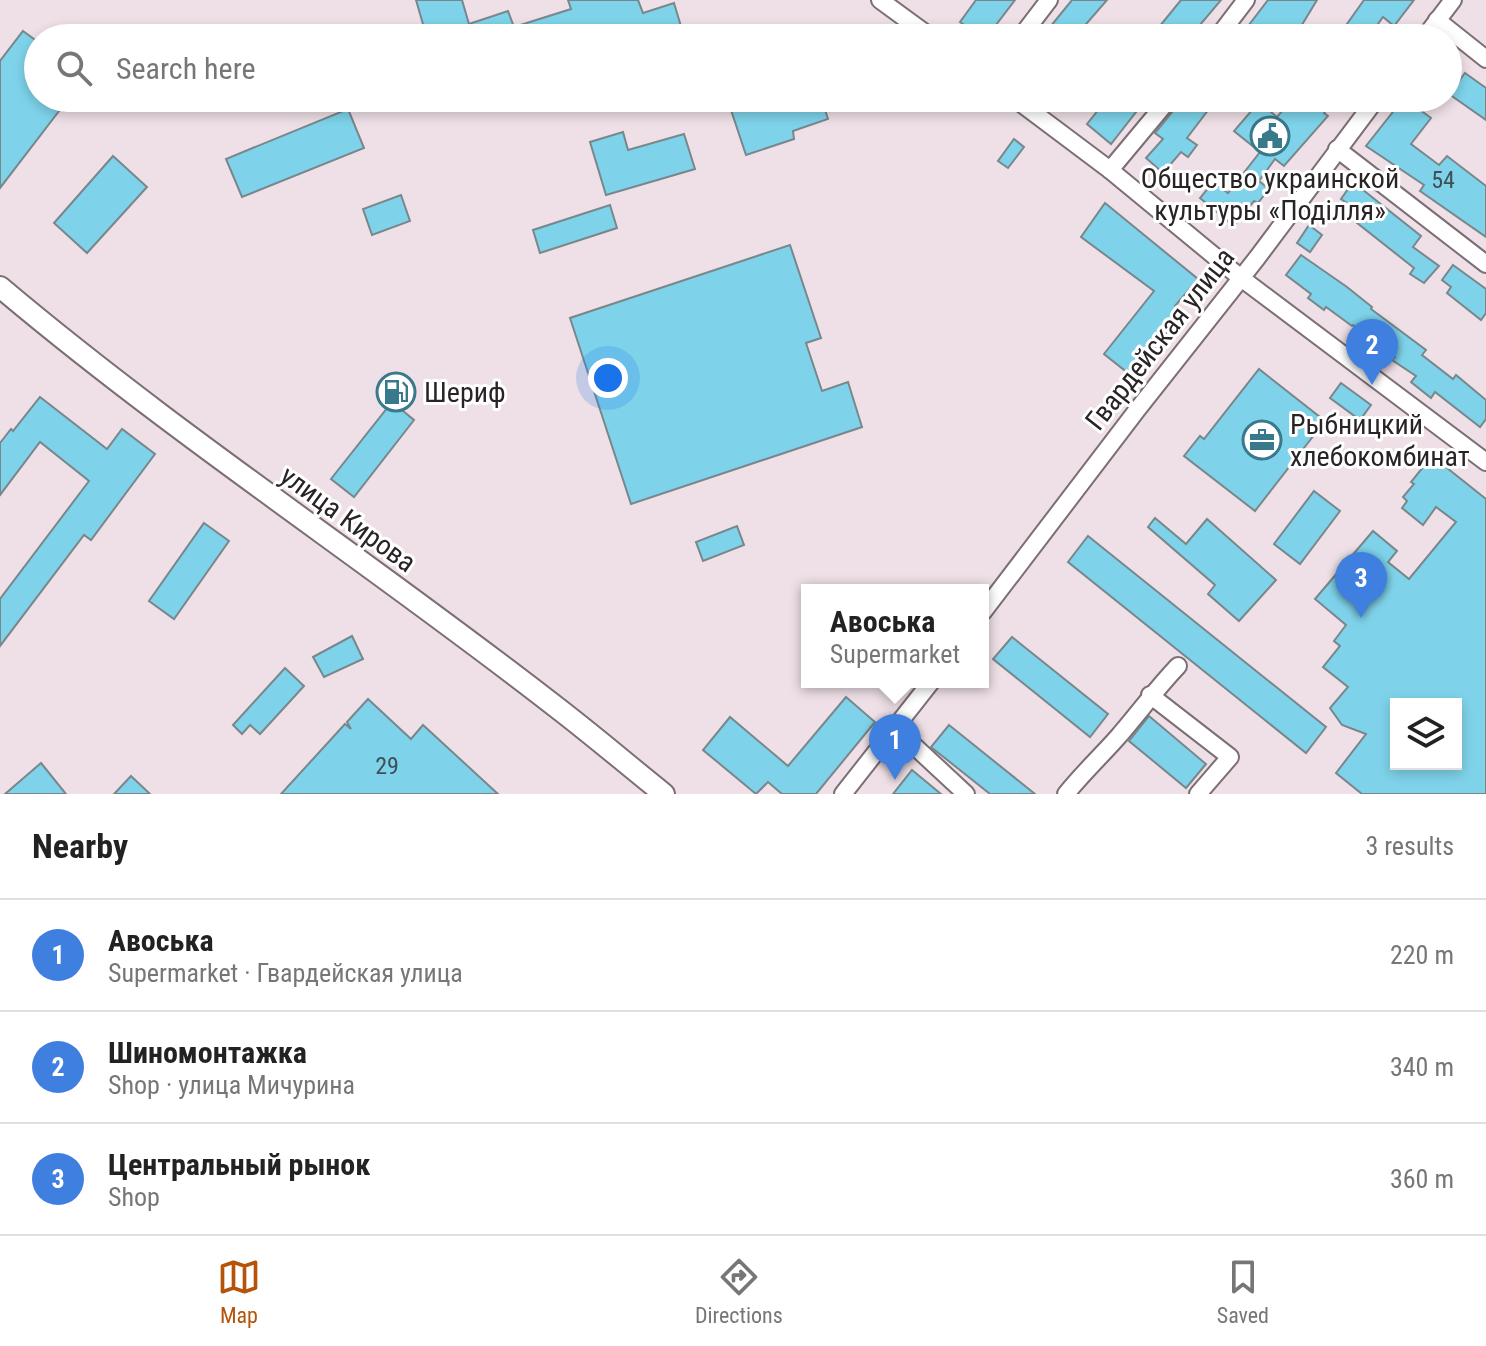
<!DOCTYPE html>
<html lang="en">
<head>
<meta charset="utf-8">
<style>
	:root { --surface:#fff; --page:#f2f2f2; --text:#222; --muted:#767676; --line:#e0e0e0; --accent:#b45309 }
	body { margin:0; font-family:"Roboto Condensed",sans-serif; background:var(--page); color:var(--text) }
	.controls { position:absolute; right:24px; bottom:24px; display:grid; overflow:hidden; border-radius:0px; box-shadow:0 4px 12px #0003 }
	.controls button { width:72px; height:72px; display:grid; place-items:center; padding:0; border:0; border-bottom:2px solid var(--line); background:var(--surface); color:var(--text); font:40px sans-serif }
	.you { position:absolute; left:608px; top:378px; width:28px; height:28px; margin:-20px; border:6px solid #fff; border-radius:50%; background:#1a73e8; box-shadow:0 0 0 12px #1a73e833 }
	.badge { display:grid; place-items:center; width:52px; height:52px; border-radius:50%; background:var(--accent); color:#fff; font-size:26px; font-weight:700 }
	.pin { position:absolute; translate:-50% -66px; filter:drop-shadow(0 2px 4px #0008) }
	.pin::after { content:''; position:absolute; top:42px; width:28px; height:24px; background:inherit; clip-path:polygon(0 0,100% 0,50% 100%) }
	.popup { position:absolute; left:801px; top:584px; width:188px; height:104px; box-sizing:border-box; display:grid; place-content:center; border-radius:0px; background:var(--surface); filter:drop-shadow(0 2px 6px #0005); font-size:26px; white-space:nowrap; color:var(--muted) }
	.popup b { font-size:30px; color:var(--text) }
	.popup::after { content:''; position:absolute; left:50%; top:100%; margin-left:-16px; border:16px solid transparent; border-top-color:var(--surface) }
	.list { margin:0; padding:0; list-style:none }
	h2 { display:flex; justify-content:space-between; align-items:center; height:104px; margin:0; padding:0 32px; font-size:34px }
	h2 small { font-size:26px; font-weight:400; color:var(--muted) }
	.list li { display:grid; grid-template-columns:52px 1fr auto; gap:24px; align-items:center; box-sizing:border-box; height:112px; padding:0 32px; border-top:2px solid var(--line) }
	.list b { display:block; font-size:30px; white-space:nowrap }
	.list p { margin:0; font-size:26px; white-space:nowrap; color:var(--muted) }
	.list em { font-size:26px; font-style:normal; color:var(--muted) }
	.icon { flex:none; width:44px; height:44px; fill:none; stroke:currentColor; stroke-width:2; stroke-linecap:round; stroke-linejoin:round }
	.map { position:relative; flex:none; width:1486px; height:794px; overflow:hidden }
	.search { position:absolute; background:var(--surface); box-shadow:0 4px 12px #0003; left:24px; right:24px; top:24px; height:88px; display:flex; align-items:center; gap:20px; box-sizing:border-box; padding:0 28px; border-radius:44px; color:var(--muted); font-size:30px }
	.sheet { height:440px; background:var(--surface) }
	nav { display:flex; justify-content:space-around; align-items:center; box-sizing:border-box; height:112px; border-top:2px solid var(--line); background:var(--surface); font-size:22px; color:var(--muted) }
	nav a { display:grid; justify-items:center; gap:4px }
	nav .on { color:var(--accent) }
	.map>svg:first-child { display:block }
	.building { fill:#7ed3ea; stroke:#79878c; stroke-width:2; fill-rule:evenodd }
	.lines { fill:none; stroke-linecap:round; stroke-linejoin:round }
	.minor-casing { stroke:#7b6e74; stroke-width:20 }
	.major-casing { stroke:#7b6e74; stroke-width:24 }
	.minor { stroke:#fff; stroke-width:16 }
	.major { stroke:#fff; stroke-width:20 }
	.labels { text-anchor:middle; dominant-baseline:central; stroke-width:6; stroke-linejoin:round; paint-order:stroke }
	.number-label { font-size:24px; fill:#3e4f56 }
	.poi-label { font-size:28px; fill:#282325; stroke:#fff; text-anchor:start }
	.street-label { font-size:28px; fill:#282325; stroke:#fff }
</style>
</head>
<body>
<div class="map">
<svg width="1486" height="794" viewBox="0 0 1486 794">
	<rect width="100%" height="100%" fill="#eee0e6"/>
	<!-- building -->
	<g class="building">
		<polygon points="416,0 462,0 469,24 508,11 514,27 571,9 568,0 638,0 643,13 674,3 683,33 667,38 427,38"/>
		<polygon points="976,0 1015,0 986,38 969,38 974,32 960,22"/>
		<polygon points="1072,0 1107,0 1074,38 1041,38"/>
		<polygon points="1181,0 1221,0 1189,38 1150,38"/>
		<polygon points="1268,0 1317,0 1294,38 1239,38"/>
		<polygon points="1364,0 1414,0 1394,26 1383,17 1368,38 1337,38"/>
		<polygon points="23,31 38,42 38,98 69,98 0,188 0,61"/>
		<polygon points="1465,73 1486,88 1486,120 1449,94"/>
		<polygon points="727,98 776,98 778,103 792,98 821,98 828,119 793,131 794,139 746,155"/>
		<polygon points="1122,98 1147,98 1111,144 1087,124 1107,99 1116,106"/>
		<polygon points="1181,98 1202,98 1212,105 1187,138 1197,145 1188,157 1181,152 1163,173 1146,158 1163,139 1155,133 1178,105"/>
		<polygon points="1293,98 1301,103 1305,98 1337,98 1324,113 1328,116 1284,166 1275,159 1259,181 1269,189 1258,203 1254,201 1234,226 1200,198 1213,182 1228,193 1260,152 1234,131 1259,102 1277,117"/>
		<polygon points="1404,98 1431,118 1411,144 1439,165 1447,156 1486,186 1486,237 1420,191 1424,185 1366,146"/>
		<polygon points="348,109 364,148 242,197 226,159"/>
		<polygon points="623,132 628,150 684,134 695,169 606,195 590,142"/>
		<polygon points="1014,139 1024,147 1008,168 998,161"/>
		<polygon points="113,156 147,187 87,253 54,223"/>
		<polygon points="1353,182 1421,236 1413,247 1439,266 1424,283 1410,274 1414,268 1342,211 1348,204 1341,199"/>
		<polygon points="401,195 410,221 372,235 363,209"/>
		<polygon points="1105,203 1198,279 1175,306 1182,312 1133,377 1104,354 1154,291 1081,237"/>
		<polygon points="610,205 617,228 540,253 533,230"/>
		<polygon points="1309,225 1322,235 1310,252 1297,243"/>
		<polygon points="790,245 821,338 806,343 822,391 848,382 862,427 631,504 570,318"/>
		<polygon points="1301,255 1347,287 1372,307 1371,309 1426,350 1422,355 1453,379 1456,375 1486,400 1486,419 1480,427 1435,392 1431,398 1411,382 1416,376 1392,360 1395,357 1353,325 1352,326 1326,307 1324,310 1308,298 1311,294 1286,275"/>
		<polygon points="1453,265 1486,289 1486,313 1481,320 1447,293 1451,287 1442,280"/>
		<polygon points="1259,369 1325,421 1255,511 1184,456 1200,436 1204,439"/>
		<polygon points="1341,383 1371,405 1360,420 1330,398"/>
		<polygon points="40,397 107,449 122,429 155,454 91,540 84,535 0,646 0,599 89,481 40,442 0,495 0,443 11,429 13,431"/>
		<polygon points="392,402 414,420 354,497 331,479"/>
		<path d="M1432 456 1486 499V794H1362L1336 773 1366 734 1342 725 1330 708 1348 687 1323 667 1340 646 1334 641 1346 625 1315 599 1373 531 1397 551 1388 562 1409 579 1456 522 1436 507 1423 525 1402 508 1407 501 1403 497 1414 484 1411 482ZM1396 704H1456V764H1396Z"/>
		<polygon points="1314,491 1340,511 1300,564 1274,544"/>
		<polygon points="1155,518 1186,544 1207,519 1276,580 1239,621 1208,594 1215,585 1148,527"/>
		<polygon points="204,523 229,541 174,619 149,601"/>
		<polygon points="737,526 744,545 703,561 696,542"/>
		<polygon points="1088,536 1326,727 1306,753 1068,562"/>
		<polygon points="352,636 363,659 324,677 313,657"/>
		<polygon points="1012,637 1108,714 1090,737 993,659"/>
		<polygon points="285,668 304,686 260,734 250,725 242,734 233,725"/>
		<polygon points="846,697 875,722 816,794 782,794 768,782 756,794 703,750 730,717 788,766"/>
		<polygon points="368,699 411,739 423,725 498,794 281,794 345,724 351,729 347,722"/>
		<polygon points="1149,716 1206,764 1186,788 1129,741"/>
		<polygon points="949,725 1035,794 990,794 931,747"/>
		<polygon points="41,763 66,794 5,794"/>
		<polygon points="912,770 941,794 893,794"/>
		<polygon points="131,776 150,794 114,794"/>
	</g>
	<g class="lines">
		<!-- minor casing -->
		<g class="minor-casing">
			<g id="minor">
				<polyline points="880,0 932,38"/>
				<polyline points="1437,20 1486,59"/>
				<polyline points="1020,38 1049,0"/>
				<polyline points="1217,38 1246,0"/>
				<polyline points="1424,38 1453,0"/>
				<polyline points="1014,98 1110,170 1241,278 1486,462"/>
				<polyline points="1337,149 1486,264"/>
				<polyline points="1110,170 1170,98"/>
				<polyline points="983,612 1137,410 1257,258 1377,98"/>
				<polyline points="1150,695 1230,757 1198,794"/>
				<polyline points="910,742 966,794"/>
				<polyline points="843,794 931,682"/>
				<path d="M1066 794C1082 774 1100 757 1117 738 1138 714 1156 689 1178 666"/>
			</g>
		</g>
		<!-- major casing -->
		<g class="major-casing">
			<path id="major" d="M0 287C179 438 376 566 560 710 595 737 629 766 664 794"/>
		</g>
		<!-- minor -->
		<use href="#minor" class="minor"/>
		<!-- major -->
		<use href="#major" class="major"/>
	</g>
	<!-- icons -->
	<defs>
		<g id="civic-ring" transform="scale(2)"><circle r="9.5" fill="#fff" stroke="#387a8c" stroke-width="1.5"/><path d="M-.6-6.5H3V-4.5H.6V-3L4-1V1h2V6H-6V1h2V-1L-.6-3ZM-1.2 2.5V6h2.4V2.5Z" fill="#387a8c"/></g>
		<g id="fuel-ring" transform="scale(2)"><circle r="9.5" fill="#fff" stroke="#387a8c" stroke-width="1.5"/><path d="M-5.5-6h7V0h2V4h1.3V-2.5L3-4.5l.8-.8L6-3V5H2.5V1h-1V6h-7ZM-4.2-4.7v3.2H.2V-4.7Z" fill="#387a8c"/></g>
		<g id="office-ring" transform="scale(2)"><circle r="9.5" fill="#fff" stroke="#387a8c" stroke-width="1.5"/><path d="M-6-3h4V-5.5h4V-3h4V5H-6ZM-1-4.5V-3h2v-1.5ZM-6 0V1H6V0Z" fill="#387a8c"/></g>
	</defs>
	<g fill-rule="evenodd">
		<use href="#civic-ring" x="1270" y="136"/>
		<use href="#fuel-ring" x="396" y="392"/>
		<use href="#office-ring" x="1262" y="440"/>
	</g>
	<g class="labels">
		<!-- number labels -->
		<g class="number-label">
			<text x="1443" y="180">54</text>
			<text x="387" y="766">29</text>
		</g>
		<!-- poi labels -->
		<g class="poi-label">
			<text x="1270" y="178" text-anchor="middle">Общество украинской<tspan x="1270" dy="32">культуры «Поділля»</tspan></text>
			<text x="424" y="392">Шериф</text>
			<text x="1290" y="424">Рыбницкий<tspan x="1290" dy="32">хлебокомбинат</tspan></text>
		</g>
		<!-- street labels -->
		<g class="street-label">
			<text transform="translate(1160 339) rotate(-52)">Гвардейская улица</text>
			<text transform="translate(348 519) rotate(36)">улица Кирова</text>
		</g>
	</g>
</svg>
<div class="controls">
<button><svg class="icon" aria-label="layers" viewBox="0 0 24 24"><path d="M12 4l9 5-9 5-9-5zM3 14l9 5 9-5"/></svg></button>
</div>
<div class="you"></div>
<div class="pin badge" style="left:895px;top:780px;background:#3f7fe0">1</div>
<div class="popup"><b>Авоська</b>Supermarket</div>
<div class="pin badge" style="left:1372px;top:385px;background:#3f7fe0">2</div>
<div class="pin badge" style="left:1361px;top:618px;background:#3f7fe0">3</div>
<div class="search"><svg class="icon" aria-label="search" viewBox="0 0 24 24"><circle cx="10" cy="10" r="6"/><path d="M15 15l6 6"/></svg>Search here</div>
</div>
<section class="sheet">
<h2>Nearby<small>3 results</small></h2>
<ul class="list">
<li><span class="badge" style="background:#3f7fe0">1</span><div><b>Авоська</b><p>Supermarket · Гвардейская улица</p></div><em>220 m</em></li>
<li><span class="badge" style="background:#3f7fe0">2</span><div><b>Шиномонтажка</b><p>Shop · улица Мичурина</p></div><em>340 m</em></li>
<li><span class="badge" style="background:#3f7fe0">3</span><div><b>Центральный рынок</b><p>Shop</p></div><em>360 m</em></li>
</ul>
</section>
<nav>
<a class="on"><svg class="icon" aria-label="map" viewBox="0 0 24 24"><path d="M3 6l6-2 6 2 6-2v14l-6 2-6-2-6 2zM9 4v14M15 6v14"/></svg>Map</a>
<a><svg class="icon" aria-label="directions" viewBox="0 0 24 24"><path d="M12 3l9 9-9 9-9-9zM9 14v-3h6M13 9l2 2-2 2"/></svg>Directions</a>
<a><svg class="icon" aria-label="saved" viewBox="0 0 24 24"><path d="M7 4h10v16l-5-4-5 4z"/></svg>Saved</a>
</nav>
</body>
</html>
